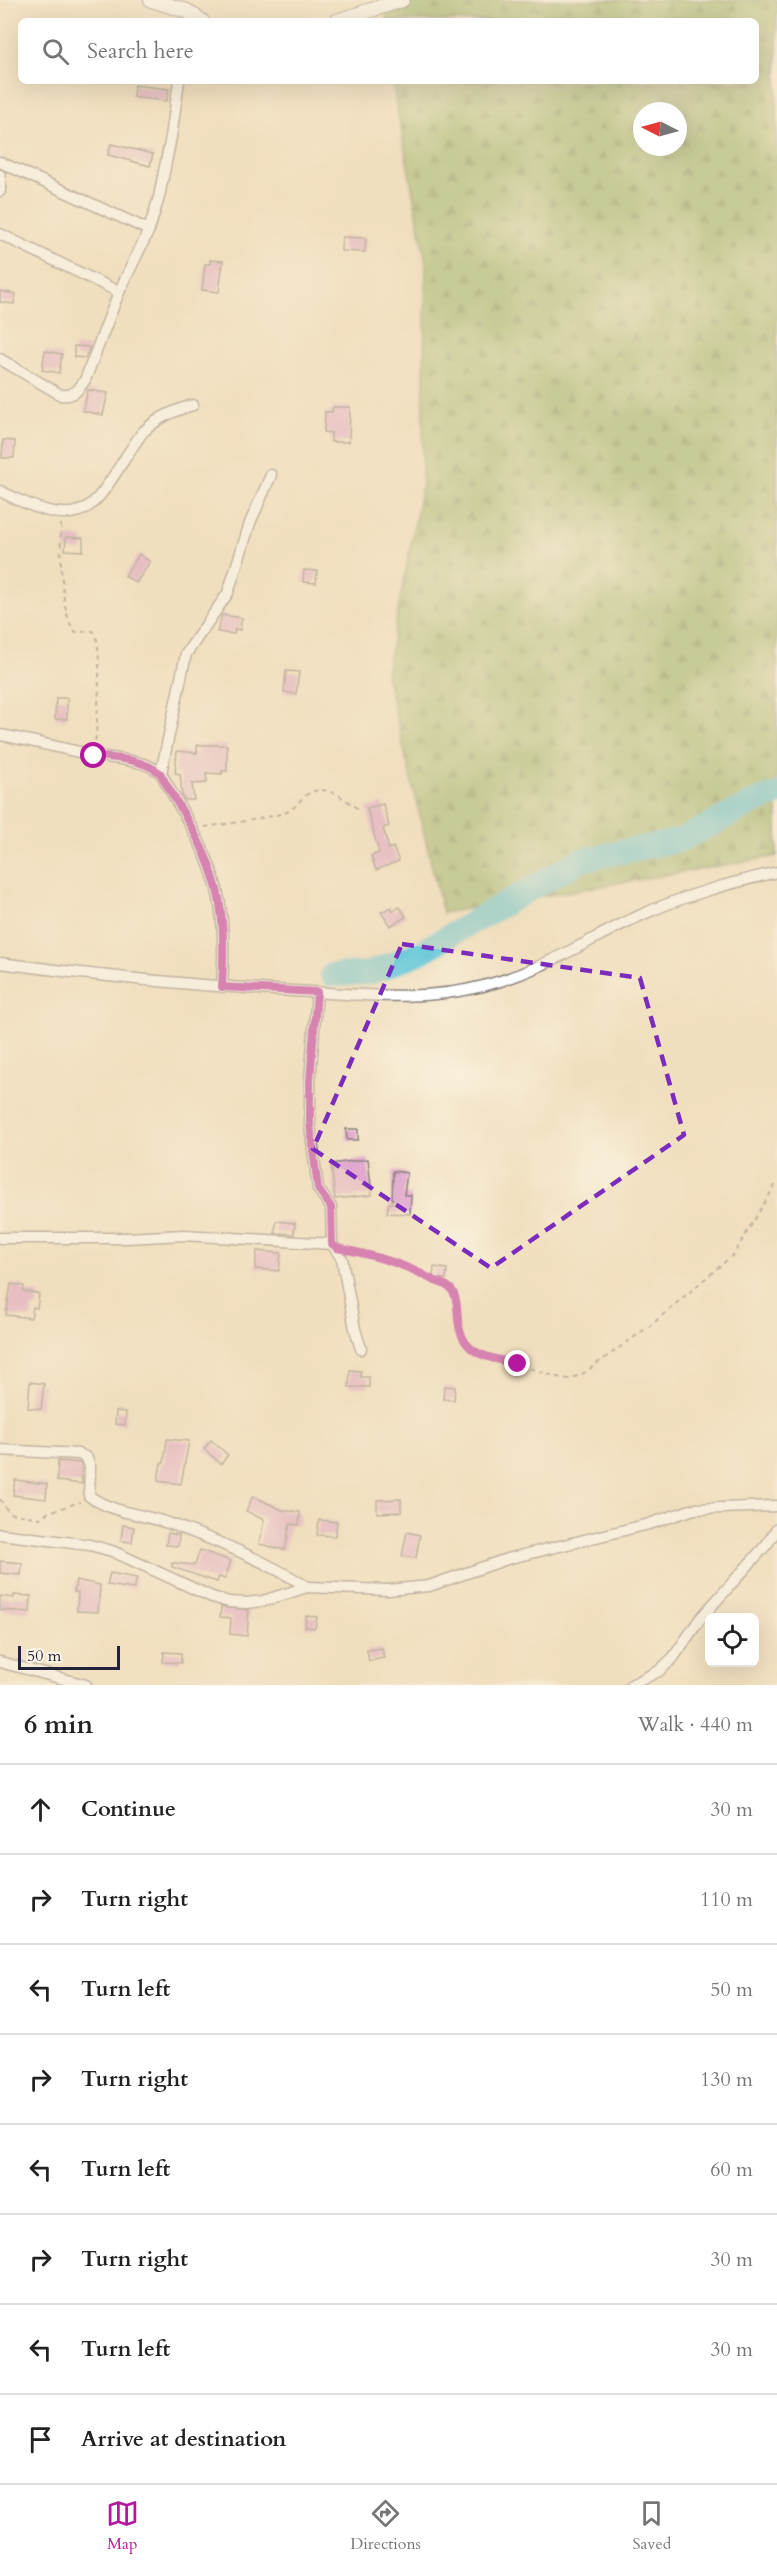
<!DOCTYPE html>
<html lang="en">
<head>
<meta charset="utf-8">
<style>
	:root { --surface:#fff; --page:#f2f2f2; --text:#222; --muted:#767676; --line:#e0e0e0; --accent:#b5179e }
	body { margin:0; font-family:Cardo,serif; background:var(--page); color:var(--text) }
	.controls { position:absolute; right:18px; bottom:18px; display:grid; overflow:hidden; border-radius:9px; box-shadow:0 6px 24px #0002 }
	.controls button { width:54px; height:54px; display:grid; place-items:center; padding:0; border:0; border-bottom:2px solid var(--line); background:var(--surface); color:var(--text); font:30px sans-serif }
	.compass { position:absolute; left:633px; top:102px; width:54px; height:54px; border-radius:50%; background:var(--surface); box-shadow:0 6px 24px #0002; rotate:276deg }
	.scale { position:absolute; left:18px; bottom:15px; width:102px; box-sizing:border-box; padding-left:6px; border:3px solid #22223b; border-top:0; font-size:16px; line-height:21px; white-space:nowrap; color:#22223b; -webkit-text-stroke:4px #fcf5e5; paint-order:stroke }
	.stop { position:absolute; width:18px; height:18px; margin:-14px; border:4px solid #b5179e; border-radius:50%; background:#fff }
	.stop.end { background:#b5179e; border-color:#fff; box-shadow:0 2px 6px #0008 }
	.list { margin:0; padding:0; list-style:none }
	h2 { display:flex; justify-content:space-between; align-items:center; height:78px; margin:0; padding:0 24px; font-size:26px }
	h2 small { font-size:20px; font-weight:400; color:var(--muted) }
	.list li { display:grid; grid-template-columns:39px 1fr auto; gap:18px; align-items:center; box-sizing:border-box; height:90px; padding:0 24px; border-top:2px solid var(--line) }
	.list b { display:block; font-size:22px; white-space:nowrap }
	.list em { font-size:20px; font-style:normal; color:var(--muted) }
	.icon { flex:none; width:33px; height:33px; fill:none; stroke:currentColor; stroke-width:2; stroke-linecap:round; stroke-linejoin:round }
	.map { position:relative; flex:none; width:777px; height:1685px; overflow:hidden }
	.search { position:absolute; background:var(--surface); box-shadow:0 6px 24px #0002; left:18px; right:18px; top:18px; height:66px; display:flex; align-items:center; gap:15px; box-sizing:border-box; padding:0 21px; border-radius:9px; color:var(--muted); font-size:22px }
	.sheet { height:798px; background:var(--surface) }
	nav { display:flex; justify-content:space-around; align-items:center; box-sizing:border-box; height:84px; border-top:2px solid var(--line); background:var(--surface); font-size:16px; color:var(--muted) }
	nav a { display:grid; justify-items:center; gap:3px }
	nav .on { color:var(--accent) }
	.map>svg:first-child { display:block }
	.forest { fill:url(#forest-firs); stroke:#5c6b51; stroke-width:1.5; fill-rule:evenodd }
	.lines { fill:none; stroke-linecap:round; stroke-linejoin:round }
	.river { stroke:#5cc5d7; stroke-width:24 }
	.building { fill:#db9ac9 }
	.minor-casing { stroke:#89807c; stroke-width:13 }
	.tertiary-casing { stroke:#89807c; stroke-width:16 }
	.path { stroke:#89807c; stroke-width:2; stroke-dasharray:4.5 4.5; stroke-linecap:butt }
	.minor { stroke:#fff; stroke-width:10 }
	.tertiary { stroke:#fff; stroke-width:14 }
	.route { stroke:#b5179e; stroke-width:8 }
	.marked { fill:none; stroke:#7b2cbf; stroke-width:4.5; stroke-dasharray:12 8; stroke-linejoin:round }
</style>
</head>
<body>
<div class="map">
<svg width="777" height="1685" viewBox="0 0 777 1685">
	<defs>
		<pattern id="forest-firs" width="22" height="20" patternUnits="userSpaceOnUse" patternTransform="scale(1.5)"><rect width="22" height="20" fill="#96b467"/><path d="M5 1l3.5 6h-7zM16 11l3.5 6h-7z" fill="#7a9256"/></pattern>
	</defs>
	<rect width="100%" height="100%" fill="#fcf5e5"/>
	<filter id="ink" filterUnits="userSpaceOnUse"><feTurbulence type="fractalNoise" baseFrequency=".0167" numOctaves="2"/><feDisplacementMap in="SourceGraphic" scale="12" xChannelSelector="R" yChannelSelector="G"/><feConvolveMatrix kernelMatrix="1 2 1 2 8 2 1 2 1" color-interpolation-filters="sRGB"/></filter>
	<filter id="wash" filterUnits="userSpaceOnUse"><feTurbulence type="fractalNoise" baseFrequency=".008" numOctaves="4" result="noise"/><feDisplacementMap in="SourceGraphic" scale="24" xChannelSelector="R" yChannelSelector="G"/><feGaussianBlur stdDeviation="1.35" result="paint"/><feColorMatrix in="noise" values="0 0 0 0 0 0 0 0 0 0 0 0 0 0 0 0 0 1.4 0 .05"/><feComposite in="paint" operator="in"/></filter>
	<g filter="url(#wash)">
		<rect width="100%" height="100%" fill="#f0dfbe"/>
		<!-- forest -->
		<path class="forest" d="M385 0H777V856L443 913 386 674 422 486 426 263 392 81H756V21H387ZM642 111H678V147H642Z"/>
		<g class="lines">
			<!-- river -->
			<polyline class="river" points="332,975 369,973 419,953 581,860 681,840 757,801 777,794"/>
		</g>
		<g id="blocks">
			<!-- building -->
			<g class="building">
				<polygon points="134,85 169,89 167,101 133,97"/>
				<polygon points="111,144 153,154 150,166 108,155"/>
				<polygon points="342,237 366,238 365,252 341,251"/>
				<polygon points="210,260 223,261 219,292 202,290 205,264 210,264"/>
				<polygon points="0,291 16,294 14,304 0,302"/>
				<polygon points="74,346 90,347 85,358 74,357"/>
				<polygon points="45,351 62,354 59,373 42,370"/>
				<polygon points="88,390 108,393 103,415 83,411"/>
				<polygon points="333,407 350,407 349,442 331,442 331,433 324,432 325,412 332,412"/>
				<polygon points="3,440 15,441 14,458 2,458"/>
				<polygon points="66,537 83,538 83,551 65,550"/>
				<polygon points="139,554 150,562 136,583 125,576"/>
				<polygon points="304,570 317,571 316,583 303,582"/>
				<polygon points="222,615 242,618 240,630 235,629 234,634 217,632"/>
				<polygon points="286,671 299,672 296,694 284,692"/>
				<polygon points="56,698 67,698 67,719 55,719"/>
				<polygon points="197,745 227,745 227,771 222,771 222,774 206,773 207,783 192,784 194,800 185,800 182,795 180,774 175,773 177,751 197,753"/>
				<polygon points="383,804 389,826 383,828 389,849 393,847 399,861 376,870 371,856 379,853 367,808"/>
				<polygon points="391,907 393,911 400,907 406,917 390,926 381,912"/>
				<polygon points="346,1129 358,1129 358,1140 347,1140"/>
				<polygon points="368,1159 372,1195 335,1199 331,1164"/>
				<polygon points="393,1171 407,1173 404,1195 411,1195 410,1214 387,1213 389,1203 392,1203"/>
				<polygon points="276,1221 295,1223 294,1234 275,1233"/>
				<polygon points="257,1251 281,1253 279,1271 255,1269"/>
				<polygon points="434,1267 447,1269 446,1279 433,1278"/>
				<polygon points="11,1284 24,1286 23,1291 39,1294 37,1308 33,1307 31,1318 6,1315"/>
				<polygon points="350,1370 361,1371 360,1377 369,1377 369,1387 349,1387"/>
				<polygon points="30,1382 44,1384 41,1409 28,1408"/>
				<polygon points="444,1386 455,1387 454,1400 443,1399"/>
				<polygon points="116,1411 126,1412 125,1425 115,1424"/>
				<polygon points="167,1439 189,1441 181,1484 158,1481 161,1463 164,1463"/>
				<polygon points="211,1440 228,1455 221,1464 204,1449"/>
				<polygon points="58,1461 81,1463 82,1484 57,1481"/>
				<polygon points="15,1480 47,1484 46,1499 13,1495"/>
				<polygon points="253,1496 282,1510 300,1512 299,1525 290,1524 285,1550 259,1544 264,1520 246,1511"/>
				<polygon points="401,1499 401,1512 377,1513 377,1500"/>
				<polygon points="319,1520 337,1522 335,1536 317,1535"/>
				<polygon points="123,1525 134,1527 132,1542 121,1541"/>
				<polygon points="407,1532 420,1535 416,1558 402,1556"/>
				<polygon points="168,1533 179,1535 178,1546 166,1545"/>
				<polygon points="200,1550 231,1561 225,1579 219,1577 217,1582 172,1567 172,1563 195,1565"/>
				<polygon points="0,1561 22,1563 21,1575 0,1573"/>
				<polygon points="110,1573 137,1578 134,1589 107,1585"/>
				<polygon points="76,1580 100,1585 98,1612 77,1611 78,1592 74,1592"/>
				<polygon points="14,1595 31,1596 30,1612 0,1610 0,1596 14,1598"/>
				<polygon points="221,1607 249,1610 247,1636 230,1634 231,1618 220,1617"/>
				<polygon points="306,1616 317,1617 315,1628 305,1627"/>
				<polygon points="382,1648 384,1658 369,1661 367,1650"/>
				<polygon points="164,1652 181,1653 181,1663 163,1662"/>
			</g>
		</g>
	</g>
	<g filter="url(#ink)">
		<use href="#blocks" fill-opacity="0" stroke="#89807c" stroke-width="1.5"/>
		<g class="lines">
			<!-- minor casing -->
			<g class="minor-casing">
				<g id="minor">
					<polyline points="0,162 149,230"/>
					<polyline points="0,175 0,191"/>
					<polyline points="0,234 119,292"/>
					<path d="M0 359 61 395C74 397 79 389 85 380L119 292 149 230 159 197 171 137 179 81"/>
					<path d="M0 491C95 540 92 503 142 433 157 418 173 411 193 405"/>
					<path d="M0 735C31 740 62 749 93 755 117 760 140 758 161 773 178 806 202 840 213 876 225 911 224 951 222 987"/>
					<polyline points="161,773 186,654 228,593 250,523 271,475"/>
					<path d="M0 963C103 977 207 987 311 992 367 995 427 1001 483 986 542 971 585 941 639 916 682 896 731 883 777 872"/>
					<polyline points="317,992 310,1080 310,1125 318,1189 331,1207 332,1244"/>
					<polyline points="0,1238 127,1238 183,1235 332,1244 342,1259 355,1329 361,1349"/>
					<path d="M0 1450 79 1454 87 1458 90 1467 89 1496C113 1513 141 1514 168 1523 216 1540 264 1560 307 1587"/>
					<polyline points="0,1534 90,1545 112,1551 212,1597 229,1602 246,1603 263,1601 307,1587 388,1590 429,1586 507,1559 649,1524 694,1509 777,1506"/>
					<polyline points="0,1662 86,1685"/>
					<polyline points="631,1685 659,1671 673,1658 700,1619 767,1544 777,1529"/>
				</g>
			</g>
			<!-- tertiary casing -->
			<g class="tertiary-casing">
				<g id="tertiary">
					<polyline points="151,0 187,11 202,21"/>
					<polyline points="337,21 402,0"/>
				</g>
			</g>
			<!-- path -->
			<g class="path">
				<path d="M61 524C60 544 60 621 76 632L93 631C104 640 97 726 95 744"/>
				<path d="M205 827C231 823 259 820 284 813 295 810 298 801 306 795 325 781 346 800 361 811"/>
				<path d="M352 1251 379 1257 416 1270 452 1290C460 1311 454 1336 473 1351L561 1378 570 1379 584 1373 651 1325 734 1254 777 1182"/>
				<polyline points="0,1499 9,1513 40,1518 49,1512 80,1502"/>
			</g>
			<!-- minor -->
			<use href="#minor" class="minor"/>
			<!-- tertiary -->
			<use href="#tertiary" class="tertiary"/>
		</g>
	</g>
	<g class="lines" filter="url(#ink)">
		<!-- route -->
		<path class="route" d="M94 756C118 758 141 759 160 773 178 806 202 840 213 876 225 910 224 951 222 987L317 992 310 1080V1125L318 1189 331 1207 332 1244 337 1248C369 1254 401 1262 429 1278 437 1283 448 1283 453 1292 458 1300 457 1310 458 1319 461 1356 488 1357 518 1364"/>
	</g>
	<!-- marked area -->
	<path d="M0 0H777V1685H0ZM402 944 640 978 684 1135 491 1268 313 1149Z" fill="#f0dfbe" fill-opacity=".55" fill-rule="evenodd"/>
	<path class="marked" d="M402 944 640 978 684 1135 491 1268 313 1149Z"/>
</svg>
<div class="controls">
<button><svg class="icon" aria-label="locate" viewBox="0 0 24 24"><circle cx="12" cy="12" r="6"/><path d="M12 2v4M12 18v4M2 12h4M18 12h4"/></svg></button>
</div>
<svg class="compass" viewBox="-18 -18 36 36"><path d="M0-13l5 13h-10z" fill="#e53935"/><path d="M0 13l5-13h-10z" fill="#767676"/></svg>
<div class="scale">50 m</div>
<div class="stop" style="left:94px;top:756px"></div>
<div class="stop end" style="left:518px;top:1364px"></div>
<div class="search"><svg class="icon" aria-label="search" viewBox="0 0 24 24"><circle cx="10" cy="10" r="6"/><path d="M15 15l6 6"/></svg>Search here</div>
</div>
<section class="sheet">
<h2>6 min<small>Walk · 440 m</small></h2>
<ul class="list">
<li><svg class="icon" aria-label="ahead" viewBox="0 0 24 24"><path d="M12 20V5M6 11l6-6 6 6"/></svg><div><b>Continue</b></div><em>30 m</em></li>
<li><svg class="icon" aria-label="right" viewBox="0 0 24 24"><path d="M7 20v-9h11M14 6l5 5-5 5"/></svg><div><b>Turn right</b></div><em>110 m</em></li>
<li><svg class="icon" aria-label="left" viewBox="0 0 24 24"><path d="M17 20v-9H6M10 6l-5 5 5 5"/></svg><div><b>Turn left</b></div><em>50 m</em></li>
<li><svg class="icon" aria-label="right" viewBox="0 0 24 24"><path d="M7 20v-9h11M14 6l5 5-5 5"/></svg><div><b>Turn right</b></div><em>130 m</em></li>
<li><svg class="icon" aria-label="left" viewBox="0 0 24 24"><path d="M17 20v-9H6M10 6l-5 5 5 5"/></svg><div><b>Turn left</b></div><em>60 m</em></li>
<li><svg class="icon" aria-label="right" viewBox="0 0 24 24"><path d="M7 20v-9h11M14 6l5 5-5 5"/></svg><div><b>Turn right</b></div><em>30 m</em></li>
<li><svg class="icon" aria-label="left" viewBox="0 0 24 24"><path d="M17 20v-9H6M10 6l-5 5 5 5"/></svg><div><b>Turn left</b></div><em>30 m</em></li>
<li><svg class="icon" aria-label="arrive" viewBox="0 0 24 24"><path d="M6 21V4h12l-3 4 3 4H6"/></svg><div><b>Arrive at destination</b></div></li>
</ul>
</section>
<nav>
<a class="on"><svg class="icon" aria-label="map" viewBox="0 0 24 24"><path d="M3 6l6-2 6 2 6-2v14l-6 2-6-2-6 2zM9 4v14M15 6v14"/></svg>Map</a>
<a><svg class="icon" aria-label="directions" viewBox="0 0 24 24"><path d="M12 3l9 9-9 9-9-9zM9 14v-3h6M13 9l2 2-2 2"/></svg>Directions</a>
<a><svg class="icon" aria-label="saved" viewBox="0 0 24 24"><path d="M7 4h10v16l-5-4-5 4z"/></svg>Saved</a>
</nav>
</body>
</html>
